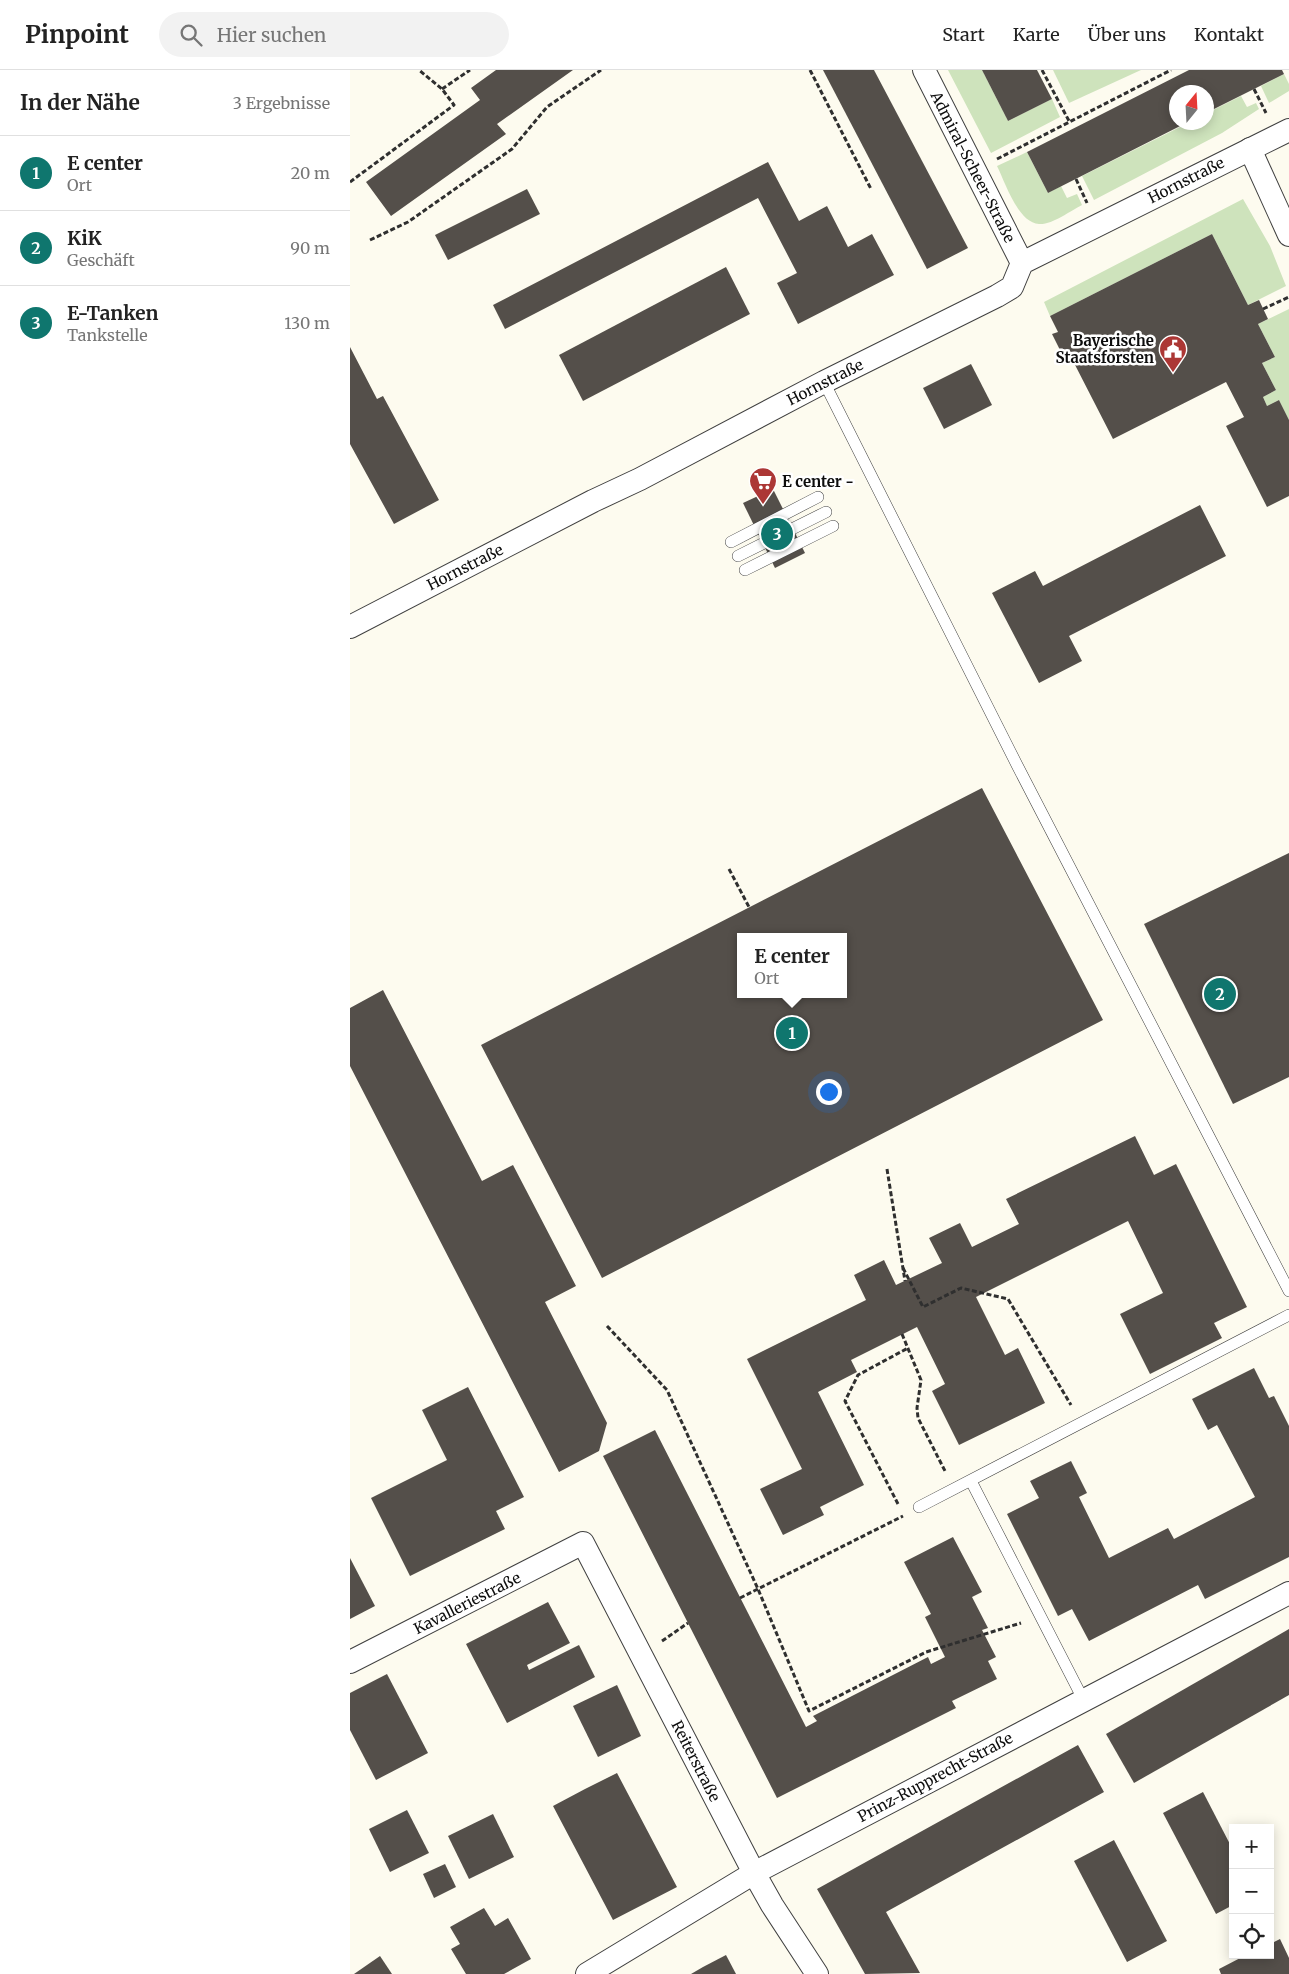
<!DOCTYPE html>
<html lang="de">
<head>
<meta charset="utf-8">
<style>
	:root { --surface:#fff; --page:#f2f2f2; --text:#222; --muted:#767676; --line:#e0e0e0; --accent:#0f766e }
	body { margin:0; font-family:Merriweather,serif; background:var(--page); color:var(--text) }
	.controls { position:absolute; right:15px; bottom:15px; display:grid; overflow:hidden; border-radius:0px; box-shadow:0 2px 12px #0003 }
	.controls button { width:45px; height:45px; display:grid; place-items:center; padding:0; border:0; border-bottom:1px solid var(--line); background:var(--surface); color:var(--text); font:25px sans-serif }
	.compass { position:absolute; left:819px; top:15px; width:45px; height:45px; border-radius:50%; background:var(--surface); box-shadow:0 2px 12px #0003; rotate:18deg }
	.you { position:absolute; left:478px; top:1021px; width:18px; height:18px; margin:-12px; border:4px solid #fff; border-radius:50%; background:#1a73e8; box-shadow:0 0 0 8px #1a73e833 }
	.badge { display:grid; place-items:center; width:32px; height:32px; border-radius:50%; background:var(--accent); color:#fff; font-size:16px; font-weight:700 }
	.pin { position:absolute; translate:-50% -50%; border:2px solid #fff; box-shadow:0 1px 5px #0006 }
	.popup { position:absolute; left:387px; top:863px; width:110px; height:65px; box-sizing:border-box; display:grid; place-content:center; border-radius:0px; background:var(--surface); filter:drop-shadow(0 1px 4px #0005); font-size:16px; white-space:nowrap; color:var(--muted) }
	.popup b { font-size:19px; color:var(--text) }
	.popup::after { content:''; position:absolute; left:50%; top:100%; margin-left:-10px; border:10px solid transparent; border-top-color:var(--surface) }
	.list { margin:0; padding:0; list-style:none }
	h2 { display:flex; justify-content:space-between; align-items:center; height:65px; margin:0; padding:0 20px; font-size:21px }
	h2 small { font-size:16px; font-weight:400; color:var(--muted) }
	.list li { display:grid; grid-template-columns:32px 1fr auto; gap:15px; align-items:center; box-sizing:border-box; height:75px; padding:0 20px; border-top:1px solid var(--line) }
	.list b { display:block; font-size:19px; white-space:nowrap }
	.list p { margin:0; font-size:16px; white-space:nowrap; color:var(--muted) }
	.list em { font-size:16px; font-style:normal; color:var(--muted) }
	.icon { flex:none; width:28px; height:28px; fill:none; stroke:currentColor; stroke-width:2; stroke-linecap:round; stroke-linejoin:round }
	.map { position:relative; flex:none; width:939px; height:1904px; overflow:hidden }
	header { display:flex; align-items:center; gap:30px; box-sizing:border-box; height:70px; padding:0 25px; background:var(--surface); border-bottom:1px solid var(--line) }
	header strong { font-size:24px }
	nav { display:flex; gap:28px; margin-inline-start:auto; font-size:18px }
	.search { width:350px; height:45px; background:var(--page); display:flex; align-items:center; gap:12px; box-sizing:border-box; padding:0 18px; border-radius:28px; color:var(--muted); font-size:19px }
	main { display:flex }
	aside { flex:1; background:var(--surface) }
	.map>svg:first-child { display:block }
	.green { fill:#cee3bc }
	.building { fill:#544f4a; fill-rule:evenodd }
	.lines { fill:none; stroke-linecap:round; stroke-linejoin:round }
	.service-casing { stroke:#404040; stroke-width:12 }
	.minor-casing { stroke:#404040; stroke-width:24 }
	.path { stroke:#2f2f2f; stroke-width:3; stroke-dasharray:5 2.5; stroke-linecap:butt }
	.service { stroke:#fff; stroke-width:11 }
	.minor { stroke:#fff; stroke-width:22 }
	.labels { text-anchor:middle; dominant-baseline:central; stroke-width:5; stroke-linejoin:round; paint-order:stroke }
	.street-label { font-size:15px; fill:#0d0d0d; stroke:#fff }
	.poi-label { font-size:15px; font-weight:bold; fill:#0d0d0d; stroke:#fff; text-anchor:end }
</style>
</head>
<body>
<header>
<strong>Pinpoint</strong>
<div class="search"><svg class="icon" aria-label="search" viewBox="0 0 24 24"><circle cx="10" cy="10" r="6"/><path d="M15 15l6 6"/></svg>Hier suchen</div>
<nav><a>Start</a><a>Karte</a><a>Über uns</a><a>Kontakt</a></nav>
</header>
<main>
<aside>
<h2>In der Nähe<small>3 Ergebnisse</small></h2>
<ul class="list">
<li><span class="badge">1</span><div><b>E center</b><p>Ort</p></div><em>20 m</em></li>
<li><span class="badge">2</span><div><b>KiK</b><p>Geschäft</p></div><em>90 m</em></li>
<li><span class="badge">3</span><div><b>E-Tanken</b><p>Tankstelle</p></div><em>130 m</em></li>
</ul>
</aside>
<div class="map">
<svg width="939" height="1904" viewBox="0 0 939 1904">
	<rect width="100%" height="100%" fill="#fdfbef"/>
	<!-- green -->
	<g class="green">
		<polygon points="598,0 632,0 658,51 702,29 710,47 641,83"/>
		<polygon points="703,0 791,0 719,33"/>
		<polygon points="934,4 939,14 939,21 919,33 911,16"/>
		<polygon points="891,26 897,37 906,33 909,39 872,63 744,130 732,106 838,53 856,52 857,43"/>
		<path d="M677 82 698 123 711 116 717 128 727 124 732 135C720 141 702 155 689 154 668 153 655 112 647 96Z"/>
		<polygon points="893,129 920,176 936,216 898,235 862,164 700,246 694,232"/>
		<polygon points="939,239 939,350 929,330 917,336 913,327 926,320 912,293 925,287 908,254"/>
	</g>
	<!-- building -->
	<g class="building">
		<polygon points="146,0 223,0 147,54 156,64 41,146 16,112 130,30 121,18"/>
		<polygon points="473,0 524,0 618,178 577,199"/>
		<polygon points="632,0 687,0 702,29 658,51"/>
		<polygon points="839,0 932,0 934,4 856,43 856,22 826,22 826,52 838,52 698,123 677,82"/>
		<polygon points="418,92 449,151 477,136 498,177 522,164 544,205 448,254 427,213 447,203 408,128 155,259 143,235"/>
		<polygon points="177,119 190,144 98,190 85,165"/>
		<polygon points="862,164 898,235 909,230 918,249 908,254 925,287 912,293 926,320 913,327 917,336 929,330 939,350 939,426 917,437 876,356 894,347 876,312 763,369 723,291 717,294 702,264 708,262 700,246"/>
		<polygon points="376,197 400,244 233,331 209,285"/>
		<polygon points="0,277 27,329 33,326 89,430 44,454 0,374"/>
		<polygon points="621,294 642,335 594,359 573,318"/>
		<polygon points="423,419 455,483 425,498 393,433"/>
		<polygon points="850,435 876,486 719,566 732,591 689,613 642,523 685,501 693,516"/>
		<path d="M632 718 753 950 252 1208 131 975ZM391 867H493V924H391Z"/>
		<polygon points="939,783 939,1007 883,1034 794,854"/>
		<polygon points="33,920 132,1111 163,1095 226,1216 195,1232 257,1353 249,1381 209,1402 0,996 0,938"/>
		<polygon points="785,1066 804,1105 826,1094 897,1237 864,1253 872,1268 800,1304 770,1244 813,1223 778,1151 626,1227 655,1285 668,1278 695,1333 609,1375 582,1321 595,1314 567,1257 501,1290 507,1302 468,1322 514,1415 470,1437 474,1445 433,1465 410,1419 452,1399 397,1289 516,1230 504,1205 534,1190 546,1215 592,1193 579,1168 610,1153 622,1177 669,1154 656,1129"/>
		<polygon points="904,1298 919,1328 924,1326 939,1356 939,1487 855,1529 848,1515 739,1571 722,1539 708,1546 657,1444 689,1428 680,1411 721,1391 737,1423 729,1427 759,1488 818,1458 824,1469 905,1427 867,1355 858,1360 842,1329"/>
		<polygon points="118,1317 174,1427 146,1441 155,1459 60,1506 21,1428 97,1390 72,1340"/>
		<polygon points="305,1360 456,1657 467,1651 463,1646 578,1587 581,1594 595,1587 575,1547 581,1544 554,1492 603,1467 632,1522 622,1527 638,1558 632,1560 646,1587 638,1591 647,1609 602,1631 606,1638 427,1728 253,1386"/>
		<polygon points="0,1488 25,1536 0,1549"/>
		<polygon points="198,1532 220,1573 177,1595 179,1600 229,1575 245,1607 157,1653 116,1574"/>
		<polygon points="939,1559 939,1625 784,1713 756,1664"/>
		<polygon points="37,1604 78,1683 26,1710 0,1660 0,1623"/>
		<polygon points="267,1615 291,1666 248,1687 223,1636"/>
		<polygon points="728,1675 754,1722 536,1842 570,1903 515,1904 467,1819"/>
		<polygon points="267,1703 327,1817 263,1850 203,1736 235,1719 248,1743 235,1719"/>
		<polygon points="853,1722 883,1780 883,1835 866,1844 813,1743"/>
		<polygon points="57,1740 79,1783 40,1802 19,1759"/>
		<polygon points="143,1744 164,1787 119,1809 98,1766"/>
		<polygon points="764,1770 817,1871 777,1892 724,1791"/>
		<polygon points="95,1794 106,1817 84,1828 73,1804"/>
		<polygon points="134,1838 145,1856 158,1848 181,1889 154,1904 116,1904 101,1879 110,1874 100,1857"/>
		<polygon points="930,1869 939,1888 939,1904 871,1904 869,1899 896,1885 920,1885 920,1874"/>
		<polygon points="376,1885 386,1904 341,1904 353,1897"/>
		<polygon points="30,1886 42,1904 4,1904"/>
	</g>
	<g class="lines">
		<!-- service casing -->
		<g class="service-casing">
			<g id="service">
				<polyline points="474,312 667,695 939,1221"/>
				<polyline points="381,472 468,427"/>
				<polyline points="388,486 476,442"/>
				<polyline points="395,500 483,456"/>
				<polyline points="621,1411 733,1629"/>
				<polyline points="569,1437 939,1245"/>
			</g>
		</g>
		<!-- minor casing -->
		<g class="minor-casing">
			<g id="minor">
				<polyline points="574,0 672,193"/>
				<polyline points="900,79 939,165"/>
				<polyline points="0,557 243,431 290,409 474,312 647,226 662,217 672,193 939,60"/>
				<polyline points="0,1592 233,1473 404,1803 422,1835 467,1904"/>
				<polyline points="237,1904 404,1803 939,1523"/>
			</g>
		</g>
		<!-- path -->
		<g class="path">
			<polyline points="460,0 521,119"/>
			<polyline points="692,0 719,51"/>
			<polyline points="92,19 120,0"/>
			<polyline points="904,19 916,43"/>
			<polyline points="647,89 821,0"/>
			<polyline points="726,109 737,133"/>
			<polyline points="0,112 104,35 92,19 69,0"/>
			<polyline points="20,170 58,152 162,79 197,37 251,0"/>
			<polyline points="913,239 939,227"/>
			<polyline points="379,799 399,837"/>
			<polyline points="537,1099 555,1211"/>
			<polyline points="553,1198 573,1237 611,1218 658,1229 721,1335"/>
			<polyline points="257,1256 317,1320 408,1519 459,1641 576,1582 671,1553"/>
			<polyline points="552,1264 571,1310 567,1338 568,1348 595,1401"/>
			<polyline points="548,1434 495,1331 508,1305 558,1278"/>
			<polyline points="390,1528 553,1446"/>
			<polyline points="312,1571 338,1553"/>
		</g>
		<!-- service -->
		<use href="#service" class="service"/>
		<!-- minor -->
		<use href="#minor" class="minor"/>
	</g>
	<!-- icons -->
	<defs>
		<g id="civic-pin" transform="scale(1.4375)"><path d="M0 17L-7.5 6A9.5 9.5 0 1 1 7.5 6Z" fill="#ac3735" stroke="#fff"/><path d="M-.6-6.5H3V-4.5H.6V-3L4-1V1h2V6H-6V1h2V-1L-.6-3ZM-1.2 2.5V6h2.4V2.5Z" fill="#fff"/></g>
		<g id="supermarket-pin" transform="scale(1.4375)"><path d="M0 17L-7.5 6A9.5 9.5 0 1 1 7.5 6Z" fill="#ac3735" stroke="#fff"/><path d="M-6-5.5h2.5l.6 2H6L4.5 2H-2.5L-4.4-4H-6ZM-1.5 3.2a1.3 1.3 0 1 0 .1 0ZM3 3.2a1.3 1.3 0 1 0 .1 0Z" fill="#fff"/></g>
	</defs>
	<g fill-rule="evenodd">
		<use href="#civic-pin" x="823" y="279"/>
		<use href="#supermarket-pin" x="413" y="411"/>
	</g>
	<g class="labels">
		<!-- street labels -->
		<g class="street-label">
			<text transform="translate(623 97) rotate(63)">Admiral-Scheer-Straße</text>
			<text transform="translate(836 110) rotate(-27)">Hornstraße</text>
			<text transform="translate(475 312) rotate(-27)">Hornstraße</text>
			<text transform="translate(115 497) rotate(-27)">Hornstraße</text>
			<text transform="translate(117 1533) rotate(-27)">Kavalleriestraße</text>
			<text transform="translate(346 1691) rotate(63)">Reiterstraße</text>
			<text transform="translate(585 1707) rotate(-28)">Prinz-Rupprecht-Straße</text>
		</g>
		<!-- poi labels -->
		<g class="poi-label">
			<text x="804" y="270">Bayerische<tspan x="804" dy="17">Staatsforsten</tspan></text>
			<text x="432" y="411" text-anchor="start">E center -</text>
		</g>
	</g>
</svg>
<div class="controls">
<button>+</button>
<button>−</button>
<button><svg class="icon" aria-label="locate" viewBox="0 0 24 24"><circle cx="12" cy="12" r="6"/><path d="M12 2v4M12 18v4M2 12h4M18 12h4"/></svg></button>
</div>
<svg class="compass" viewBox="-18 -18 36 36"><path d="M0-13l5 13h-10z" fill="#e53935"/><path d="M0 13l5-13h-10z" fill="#767676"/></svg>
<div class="you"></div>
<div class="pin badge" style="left:442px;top:963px">1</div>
<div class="popup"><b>E center</b>Ort</div>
<div class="pin badge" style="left:870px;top:924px">2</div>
<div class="pin badge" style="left:427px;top:464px">3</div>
</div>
</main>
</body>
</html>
